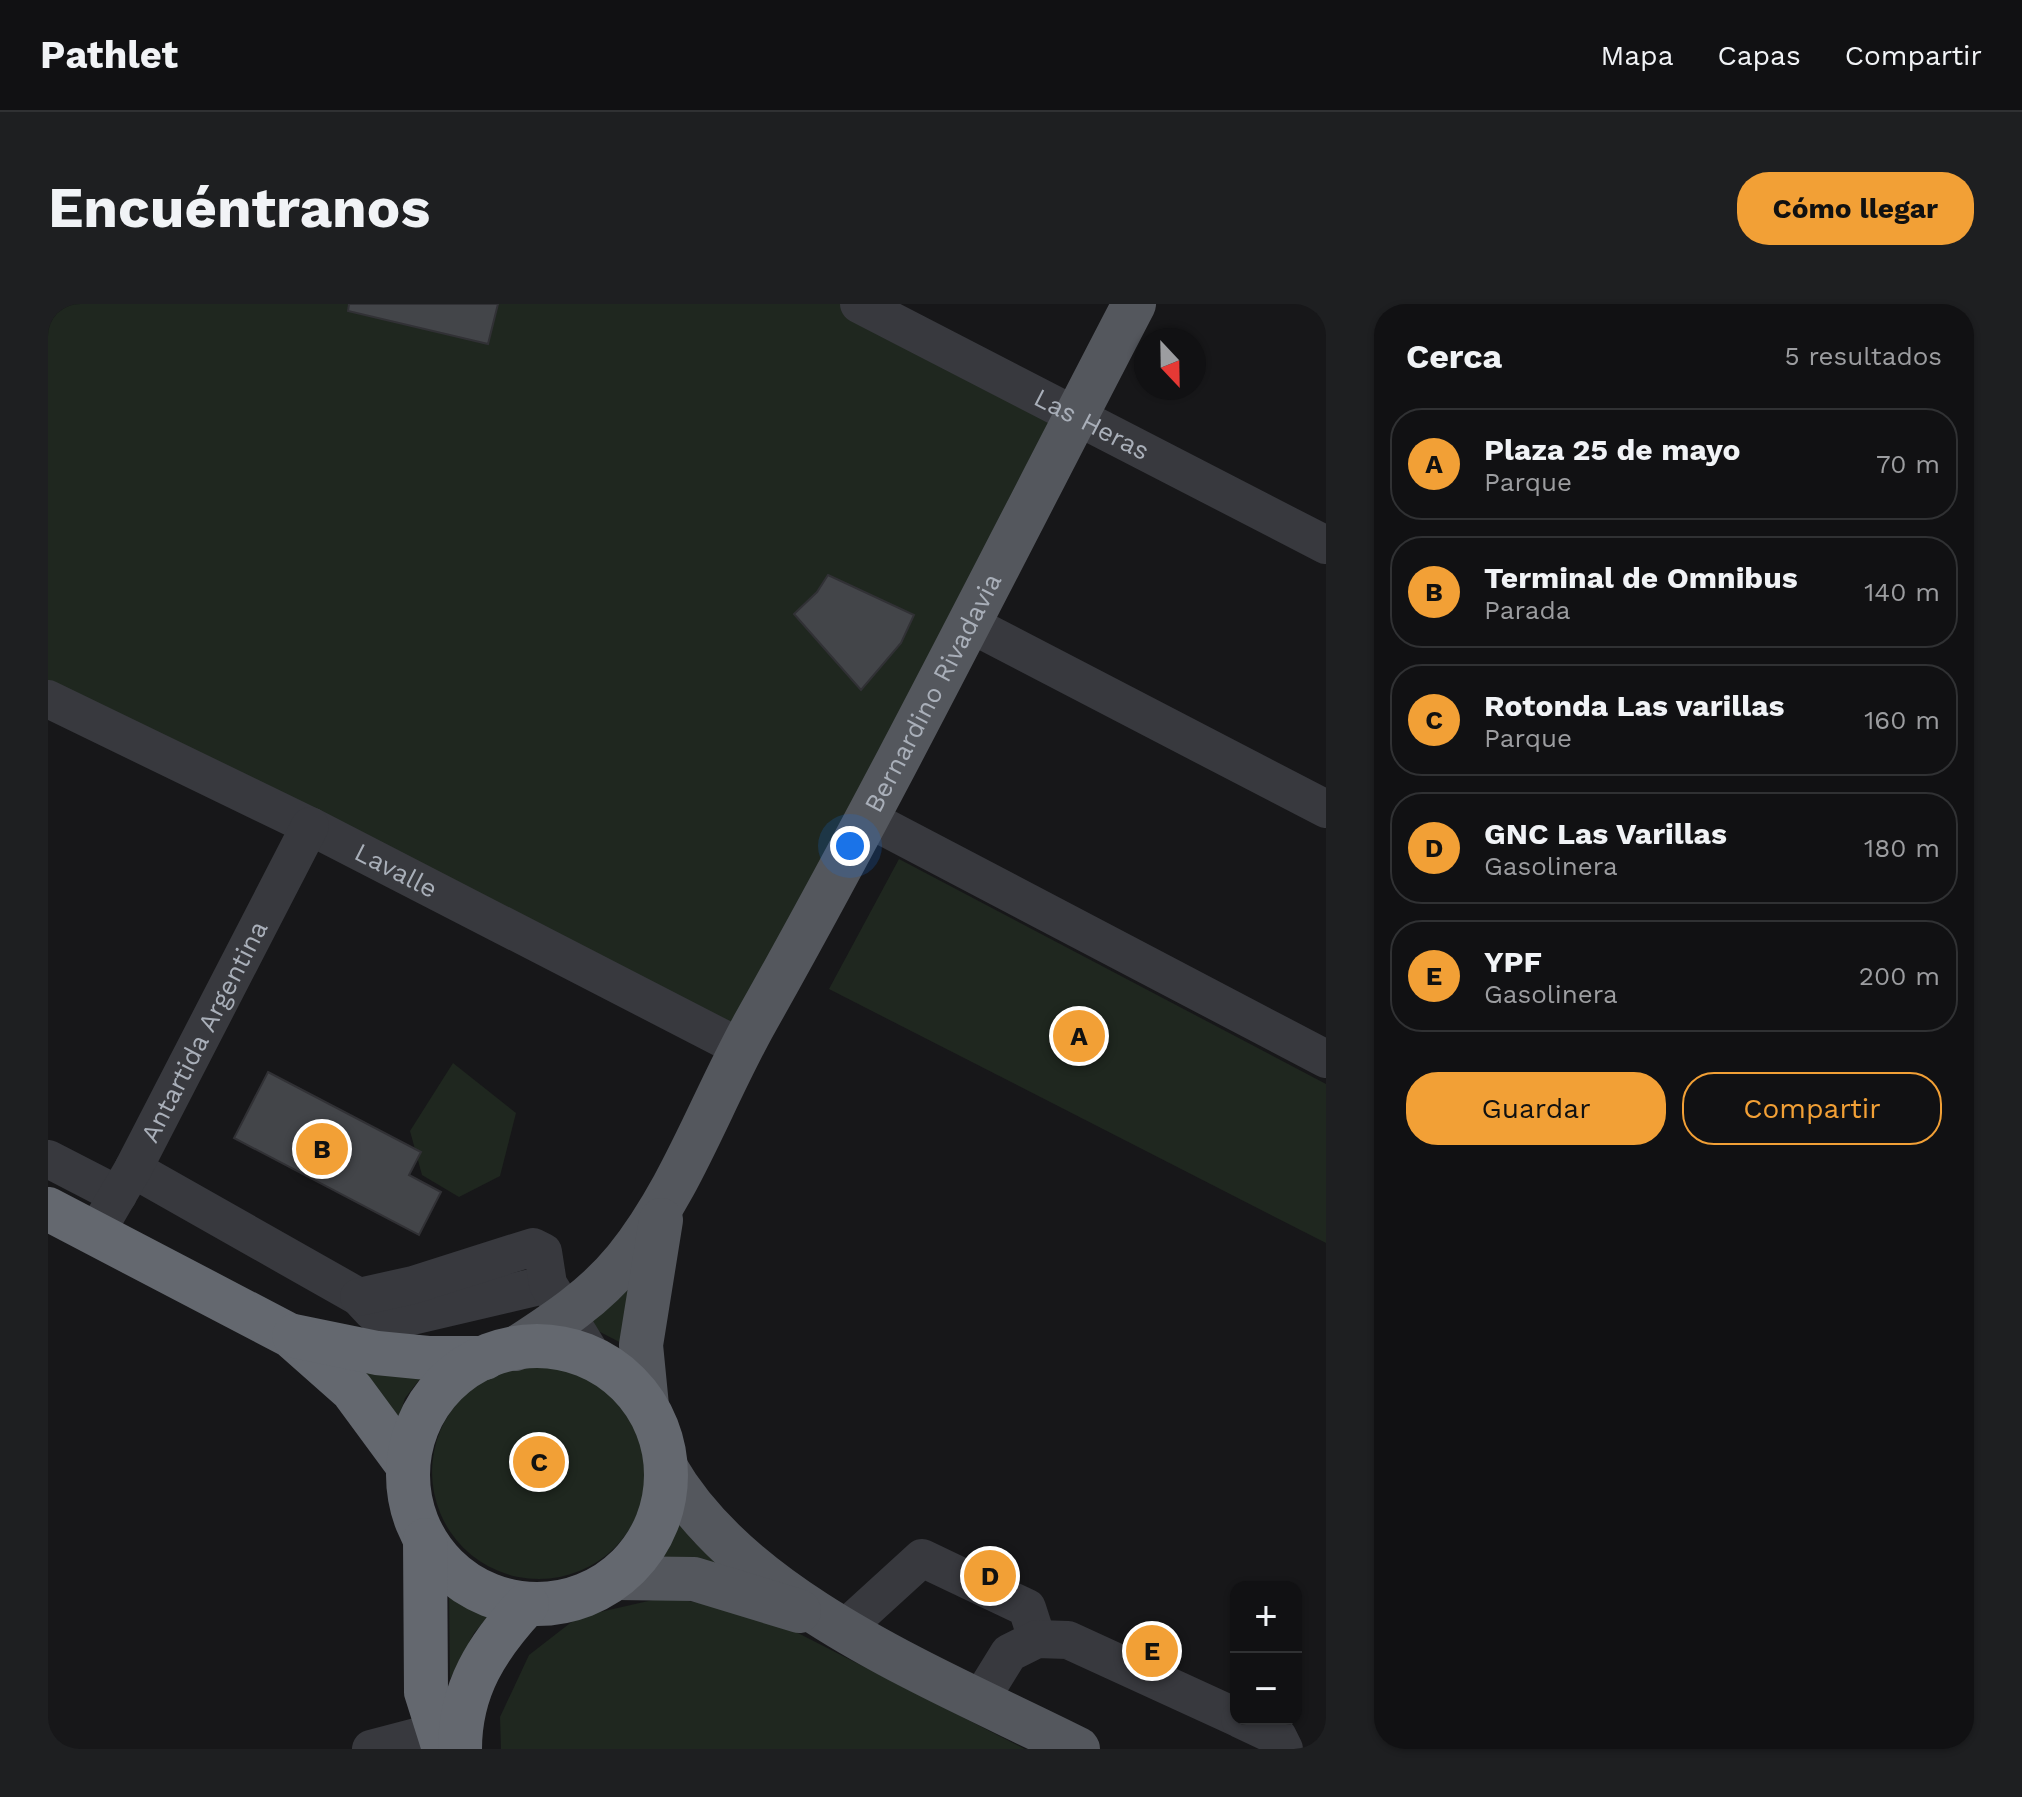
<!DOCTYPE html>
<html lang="es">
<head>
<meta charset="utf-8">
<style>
	:root { --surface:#111113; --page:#1e1f21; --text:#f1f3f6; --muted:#9c9da0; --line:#303133; --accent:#f2a036 }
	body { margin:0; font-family:"Work Sans",sans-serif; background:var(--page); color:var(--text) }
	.controls { position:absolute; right:24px; bottom:24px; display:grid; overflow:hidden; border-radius:16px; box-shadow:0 2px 6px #0004 }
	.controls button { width:72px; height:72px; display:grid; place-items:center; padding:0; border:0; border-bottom:2px solid var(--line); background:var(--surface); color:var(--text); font:40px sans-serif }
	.compass { position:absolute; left:1086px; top:24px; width:72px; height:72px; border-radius:50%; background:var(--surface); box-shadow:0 2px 6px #0004; rotate:158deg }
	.you { position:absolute; left:802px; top:542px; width:28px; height:28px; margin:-20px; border:6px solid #fff; border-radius:50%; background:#1a73e8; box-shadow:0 0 0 12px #1a73e833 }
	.badge { display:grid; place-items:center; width:52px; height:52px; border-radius:50%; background:var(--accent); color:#111; font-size:26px; font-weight:700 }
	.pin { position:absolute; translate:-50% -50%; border:4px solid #fff; box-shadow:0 2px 8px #0006 }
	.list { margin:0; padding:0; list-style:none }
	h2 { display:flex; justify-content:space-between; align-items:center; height:104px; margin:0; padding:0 32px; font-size:34px }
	h2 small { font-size:26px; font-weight:400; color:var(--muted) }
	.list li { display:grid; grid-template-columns:52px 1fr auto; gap:24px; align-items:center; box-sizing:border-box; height:112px; margin:0 16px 16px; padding:0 16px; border:2px solid var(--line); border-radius:32px }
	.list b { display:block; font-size:30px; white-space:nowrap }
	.list p { margin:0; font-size:26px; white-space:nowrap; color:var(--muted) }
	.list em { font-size:26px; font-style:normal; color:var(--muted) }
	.actions { display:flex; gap:16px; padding:24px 32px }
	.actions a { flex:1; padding:18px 0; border:2px solid var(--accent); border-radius:32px; text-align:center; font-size:28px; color:var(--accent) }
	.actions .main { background:var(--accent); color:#111 }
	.map { position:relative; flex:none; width:1278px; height:1445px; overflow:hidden; border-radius:32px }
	header { display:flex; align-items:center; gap:48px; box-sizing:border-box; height:112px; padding:0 40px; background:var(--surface); border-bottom:2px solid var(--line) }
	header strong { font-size:38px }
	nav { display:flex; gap:44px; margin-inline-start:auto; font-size:28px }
	.intro { display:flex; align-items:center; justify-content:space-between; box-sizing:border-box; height:192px; padding:0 48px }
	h1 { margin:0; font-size:56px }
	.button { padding:20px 36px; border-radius:32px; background:var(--accent); color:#111; font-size:28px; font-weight:700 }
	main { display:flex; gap:48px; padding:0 48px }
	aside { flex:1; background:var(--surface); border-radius:32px; box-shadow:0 2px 6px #0004 }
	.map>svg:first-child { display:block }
	.green { fill:#1f271f }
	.building { fill:#434549; stroke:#313135; stroke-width:2 }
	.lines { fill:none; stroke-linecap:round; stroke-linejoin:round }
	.minor { stroke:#38393e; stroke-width:38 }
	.major { stroke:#54575d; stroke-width:44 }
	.highway { stroke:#64686f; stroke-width:44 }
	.labels { text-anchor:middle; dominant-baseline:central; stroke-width:8; stroke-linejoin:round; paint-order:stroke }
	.street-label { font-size:26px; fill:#a9afb9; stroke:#121214 }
</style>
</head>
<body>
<header>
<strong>Pathlet</strong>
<nav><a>Mapa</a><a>Capas</a><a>Compartir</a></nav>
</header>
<div class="intro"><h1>Encuéntranos</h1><a class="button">Cómo llegar</a></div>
<main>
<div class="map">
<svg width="1278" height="1445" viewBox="0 0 1278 1445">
	<rect width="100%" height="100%" fill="#171719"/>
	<!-- green -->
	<g class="green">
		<polygon points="0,0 813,0 1028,112 693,744 0,397"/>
		<polygon points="851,555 1278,780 1278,939 781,685"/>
		<polygon points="405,759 468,809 452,872 411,893 374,871 362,827"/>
		<polygon points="587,968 579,1042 531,1017"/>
		<polygon points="279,1048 379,1066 357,1094 351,1113"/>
		<circle cx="491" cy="1168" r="107"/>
		<polygon points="624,1210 646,1238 709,1281 595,1265"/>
		<polygon points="401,1289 444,1308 426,1329 402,1375"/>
		<polygon points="618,1293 680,1304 744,1326 977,1445 453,1445 452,1413 481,1351 530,1313"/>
	</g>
	<!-- building -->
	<g class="building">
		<polygon points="301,0 450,0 440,40 300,7"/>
		<polygon points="780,271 866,311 853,339 813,386 746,310 769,288"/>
		<polygon points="220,768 373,848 361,871 393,888 371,931 186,834"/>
	</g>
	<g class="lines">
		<!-- minor -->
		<g class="minor">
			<path id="s1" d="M811 0 1278 241"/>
			<polyline points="922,320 1278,505"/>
			<path id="s2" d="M0 395 262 522 693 744"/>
			<polyline points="819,514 1278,755"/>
			<polyline points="0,855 70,891"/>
			<polyline points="85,865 311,993 325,1008 351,1015 500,980"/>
			<path id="s3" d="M47 930 85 865 262 522"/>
			<polyline points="311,993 365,981 485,943 495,948 500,980 546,1055"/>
			<polyline points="794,1327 874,1254 979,1304 989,1335"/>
			<polyline points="932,1396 961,1349 989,1335 1020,1336 1188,1413"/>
			<polyline points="1192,1415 1230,1433 1236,1445"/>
			<polyline points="323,1445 388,1428"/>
		</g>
		<!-- major -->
		<g class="major">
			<path id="s4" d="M467 1045C507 1019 546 994 577 956 634 885 663 798 707 719 840 483 961 240 1086 0"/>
			<polyline points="599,1102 593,1041 613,916"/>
			<path d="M618 1164C695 1299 895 1377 1030 1445"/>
			<polyline points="568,1274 646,1275 751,1307"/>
		</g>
		<!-- highway -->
		<g class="highway">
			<polyline points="0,905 243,1032 304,1086 360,1162"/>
			<polyline points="246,1032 329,1049 380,1054 437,1054"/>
			<circle cx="489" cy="1171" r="129"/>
			<polyline points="377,1236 378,1388 396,1445"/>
			<path d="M412 1445C412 1385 439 1343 479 1300"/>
		</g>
	</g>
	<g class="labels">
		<!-- street labels -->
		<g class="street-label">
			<text stroke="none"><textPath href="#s1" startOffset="262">Las Heras</textPath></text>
			<text stroke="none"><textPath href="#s4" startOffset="788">Bernardino Rivadavia</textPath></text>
			<text stroke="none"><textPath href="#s2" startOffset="388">Lavalle</textPath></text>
			<text stroke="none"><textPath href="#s3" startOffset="230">Antartida Argentina</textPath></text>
		</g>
	</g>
</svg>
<div class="controls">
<button>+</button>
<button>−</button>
</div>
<svg class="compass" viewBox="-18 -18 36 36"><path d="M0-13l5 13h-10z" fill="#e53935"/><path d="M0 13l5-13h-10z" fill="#9c9da0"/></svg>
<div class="you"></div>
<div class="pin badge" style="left:1031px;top:732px">A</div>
<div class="pin badge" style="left:274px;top:845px">B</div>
<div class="pin badge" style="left:491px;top:1158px">C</div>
<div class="pin badge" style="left:942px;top:1272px">D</div>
<div class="pin badge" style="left:1104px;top:1347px">E</div>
</div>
<aside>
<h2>Cerca<small>5 resultados</small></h2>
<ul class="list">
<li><span class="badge">A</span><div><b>Plaza 25 de mayo</b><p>Parque</p></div><em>70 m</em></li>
<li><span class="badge">B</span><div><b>Terminal de Omnibus</b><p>Parada</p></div><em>140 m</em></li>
<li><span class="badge">C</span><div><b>Rotonda Las varillas</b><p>Parque</p></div><em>160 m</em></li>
<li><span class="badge">D</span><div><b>GNC Las Varillas</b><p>Gasolinera</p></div><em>180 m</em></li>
<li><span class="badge">E</span><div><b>YPF</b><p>Gasolinera</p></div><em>200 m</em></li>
</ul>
<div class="actions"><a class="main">Guardar</a><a>Compartir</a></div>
</aside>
</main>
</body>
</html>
